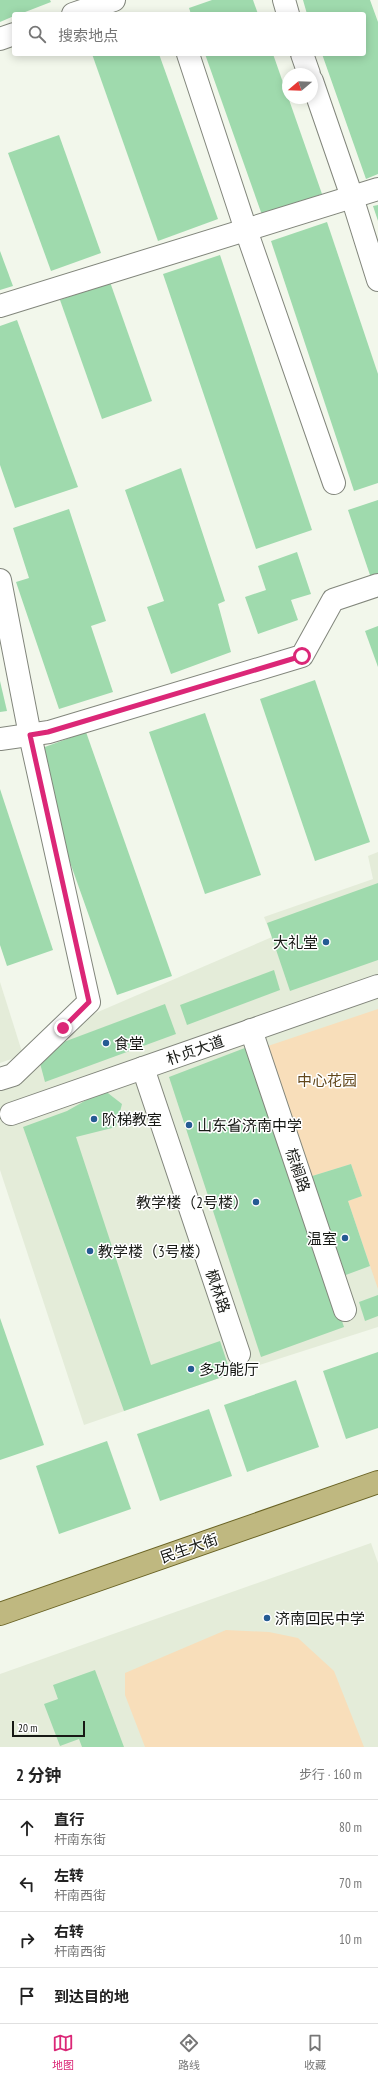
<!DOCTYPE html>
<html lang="zh">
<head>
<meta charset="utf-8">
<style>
	:root { --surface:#fff; --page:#f2f2f2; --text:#222; --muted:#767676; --line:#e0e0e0; --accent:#db2777 }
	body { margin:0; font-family:"PT Sans Narrow","Noto Sans SC",sans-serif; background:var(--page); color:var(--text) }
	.compass { position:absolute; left:282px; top:68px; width:36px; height:36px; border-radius:50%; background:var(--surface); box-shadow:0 2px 10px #0003; rotate:251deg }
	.scale { position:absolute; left:12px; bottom:10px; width:73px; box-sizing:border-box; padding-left:4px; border:2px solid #171915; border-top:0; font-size:11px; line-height:14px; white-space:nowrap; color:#171915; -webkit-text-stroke:3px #fff; paint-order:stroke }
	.stop { position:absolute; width:12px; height:12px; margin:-9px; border:3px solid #db2777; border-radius:50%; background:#fff }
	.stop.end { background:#db2777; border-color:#fff; box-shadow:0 1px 4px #0008 }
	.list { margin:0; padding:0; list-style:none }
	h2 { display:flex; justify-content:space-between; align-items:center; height:52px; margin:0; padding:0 16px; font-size:17px }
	h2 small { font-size:13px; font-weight:400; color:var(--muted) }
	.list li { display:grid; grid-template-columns:26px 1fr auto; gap:12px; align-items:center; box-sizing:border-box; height:56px; padding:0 16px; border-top:1px solid var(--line) }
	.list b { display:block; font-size:15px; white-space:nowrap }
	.list p { margin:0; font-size:13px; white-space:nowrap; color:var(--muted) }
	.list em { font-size:13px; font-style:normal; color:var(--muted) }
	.icon { flex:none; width:22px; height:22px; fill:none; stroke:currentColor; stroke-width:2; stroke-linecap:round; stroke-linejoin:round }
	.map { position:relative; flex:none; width:378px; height:1747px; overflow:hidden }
	.search { position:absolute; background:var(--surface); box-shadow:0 2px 10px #0003; left:12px; right:12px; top:12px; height:44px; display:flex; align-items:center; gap:10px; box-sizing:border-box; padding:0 14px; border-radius:4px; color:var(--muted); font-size:15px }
	.sheet { height:276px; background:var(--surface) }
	nav { display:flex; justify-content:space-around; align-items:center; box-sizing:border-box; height:56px; border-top:1px solid var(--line); background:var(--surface); font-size:11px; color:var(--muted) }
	nav a { display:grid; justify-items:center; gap:2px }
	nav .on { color:var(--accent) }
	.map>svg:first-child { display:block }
	.built { fill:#e4ecd9 }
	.green { fill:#f8deba }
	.building { fill:#9fdaad }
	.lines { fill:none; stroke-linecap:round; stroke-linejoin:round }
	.minor-casing { stroke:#82867c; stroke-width:24 }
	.major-casing { stroke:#696223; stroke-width:24 }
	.minor { stroke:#fff; stroke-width:22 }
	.major { stroke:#bfb880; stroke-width:22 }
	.route { stroke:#db2777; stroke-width:5 }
	.poi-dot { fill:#255b93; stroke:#fff; stroke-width:1.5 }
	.labels { text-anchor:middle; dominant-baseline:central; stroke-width:3; stroke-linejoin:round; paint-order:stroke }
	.poi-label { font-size:15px; fill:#171915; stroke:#fff; text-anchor:start }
	.street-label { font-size:15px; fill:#171915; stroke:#fff }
	.park-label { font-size:15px; fill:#63481c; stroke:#fff }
</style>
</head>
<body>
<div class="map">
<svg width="378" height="1747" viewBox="0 0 378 1747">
	<rect width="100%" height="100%" fill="#f2f7eb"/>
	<!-- built -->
	<g class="built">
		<polygon points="378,852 378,1327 231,1374 84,1425 0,1170 0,1079 63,1027 272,937 264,917 373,879 368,856"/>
		<polygon points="0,982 23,1055 0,1063"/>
		<polygon points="371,1543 378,1563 378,1747 0,1747 0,1674"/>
	</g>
	<!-- green -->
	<g class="green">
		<polygon points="378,1009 378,1289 348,1201 362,1196 351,1164 309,1177 262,1048"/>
		<polygon points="226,1630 269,1632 298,1638 334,1671 364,1747 145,1747 125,1695 125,1673"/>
	</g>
	<!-- building -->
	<g class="building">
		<polygon points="0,0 50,0 51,2 20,14 14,14 14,16 0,22"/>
		<polygon points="212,0 253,0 258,14 191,14 189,8"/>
		<polygon points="303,0 370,0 378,22 378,174 366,179 322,54 364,54 364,14 307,14"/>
		<polygon points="92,54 159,54 218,219 158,241"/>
		<polygon points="205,54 273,54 322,194 262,215"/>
		<polygon points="59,135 101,253 51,271 8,153"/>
		<polygon points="378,205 378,221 373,206"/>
		<polygon points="327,222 378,374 378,483 354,491 271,241"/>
		<polygon points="0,251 13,286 0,290"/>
		<polygon points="220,255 312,530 256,549 163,274"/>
		<polygon points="110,282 152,401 102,419 60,300"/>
		<polygon points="17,320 78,487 15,508 0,465 0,326"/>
		<polygon points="181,468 225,601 218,604 231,652 171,674 147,607 164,601 125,490"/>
		<polygon points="378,500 378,575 371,578 348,510"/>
		<polygon points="69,509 106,621 91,626 113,692 59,709 16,582 29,578 13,528"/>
		<polygon points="297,552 311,594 291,600 298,620 258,634 245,597 266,590 258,566"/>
		<polygon points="378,626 378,667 365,631"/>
		<polygon points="315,680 370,842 315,861 260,699"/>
		<polygon points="0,681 7,711 0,712"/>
		<polygon points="205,713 261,875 205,894 149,732"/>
		<polygon points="86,732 172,976 117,995 31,752"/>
		<polygon points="0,789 53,950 7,966 0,945"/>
		<polygon points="378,883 378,960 290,991 267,923"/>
		<polygon points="274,970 280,990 187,1025 180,1005"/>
		<polygon points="165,1004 176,1034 45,1082 37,1052"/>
		<polygon points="250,1046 344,1327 261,1357 169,1077"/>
		<polygon points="104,1090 122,1104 116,1127 76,1137 151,1365 220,1341 231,1374 124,1411 23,1127 67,1111"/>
		<polygon points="351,1164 362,1196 348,1201 370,1266 343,1276 309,1177"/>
		<polygon points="378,1295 378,1316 365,1321 359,1302"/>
		<polygon points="0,1318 44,1445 0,1460"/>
		<polygon points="378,1352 378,1428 346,1439 323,1371"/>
		<polygon points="296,1380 319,1447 247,1472 224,1405"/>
		<polygon points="209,1409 232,1476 160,1501 137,1434"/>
		<polygon points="107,1441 131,1509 59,1534 36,1466"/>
		<polygon points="95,1670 124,1747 82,1747 79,1739 60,1746 44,1704 58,1699 53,1685"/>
	</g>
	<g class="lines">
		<!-- minor casing -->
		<g class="minor-casing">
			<g id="minor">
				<polyline points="284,0 288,14"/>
				<polyline points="73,14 114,0"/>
				<polyline points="0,39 14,34"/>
				<polyline points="188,54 246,230 334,483"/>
				<polyline points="302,54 309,74"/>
				<polyline points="312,81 352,197 378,280"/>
				<polyline points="0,306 378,189"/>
				<polyline points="0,580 30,735 89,1002 13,1075 0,1079"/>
				<polyline points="0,739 49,732 302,656 333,600 378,585"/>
				<polyline points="251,1030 345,1310"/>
				<polyline points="143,1068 239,1354"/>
				<polyline points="11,1114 378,986"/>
			</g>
		</g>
		<!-- major casing -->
		<g class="major-casing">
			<polyline id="major" points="0,1614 378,1482"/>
		</g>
		<!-- minor -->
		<use href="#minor" class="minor"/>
		<!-- major -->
		<use href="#major" class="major"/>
	</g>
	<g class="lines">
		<!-- route -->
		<polyline class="route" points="63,1028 89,1002 30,735 48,732 302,656"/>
	</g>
	<!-- markers -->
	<g class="poi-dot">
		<circle cx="326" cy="942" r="4"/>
		<circle cx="106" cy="1043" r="4"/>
		<circle cx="94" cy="1119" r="4"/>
		<circle cx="189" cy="1125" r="4"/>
		<circle cx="256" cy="1202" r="4"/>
		<circle cx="345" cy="1238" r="4"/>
		<circle cx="90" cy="1251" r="4"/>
		<circle cx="191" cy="1369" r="4"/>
		<circle cx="267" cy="1618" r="4"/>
	</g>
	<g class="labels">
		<!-- poi labels -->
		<g class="poi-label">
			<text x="318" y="942" text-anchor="end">大礼堂</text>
			<text x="114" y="1043">食堂</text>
			<text x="102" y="1119">阶梯教室</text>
			<text x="197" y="1125">山东省济南中学</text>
			<text x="248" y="1202" text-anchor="end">教学楼（2号楼）</text>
			<text x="337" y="1238" text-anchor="end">温室</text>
			<text x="98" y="1251">教学楼（3号楼）</text>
			<text x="199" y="1369">多功能厅</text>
			<text x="275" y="1618">济南回民中学</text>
		</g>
		<!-- street labels -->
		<g class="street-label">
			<text transform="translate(195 1050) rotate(-19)">朴贞大道</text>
			<text transform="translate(298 1170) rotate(71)">棕榈路</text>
			<text transform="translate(218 1291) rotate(71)">枫林路</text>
			<text transform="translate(189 1548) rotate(-19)">民生大街</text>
		</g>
		<!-- park labels -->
		<g class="park-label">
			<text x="327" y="1080">中心花园</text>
		</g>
	</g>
</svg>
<svg class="compass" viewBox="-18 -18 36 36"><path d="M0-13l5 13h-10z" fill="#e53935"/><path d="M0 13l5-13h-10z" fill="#767676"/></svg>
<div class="scale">20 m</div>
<div class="stop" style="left:302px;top:656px"></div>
<div class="stop end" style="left:63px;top:1028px"></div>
<div class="search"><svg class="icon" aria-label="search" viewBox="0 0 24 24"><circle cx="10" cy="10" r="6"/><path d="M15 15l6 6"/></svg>搜索地点</div>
</div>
<section class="sheet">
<h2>2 分钟<small>步行 · 160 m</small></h2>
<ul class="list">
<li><svg class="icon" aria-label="ahead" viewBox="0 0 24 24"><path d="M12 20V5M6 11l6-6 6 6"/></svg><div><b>直行</b><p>杆南东街</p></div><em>80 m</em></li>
<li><svg class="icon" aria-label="left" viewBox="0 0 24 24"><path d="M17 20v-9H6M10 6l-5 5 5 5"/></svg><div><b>左转</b><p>杆南西街</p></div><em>70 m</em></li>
<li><svg class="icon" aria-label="right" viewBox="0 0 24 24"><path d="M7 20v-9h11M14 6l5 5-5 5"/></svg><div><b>右转</b><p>杆南西街</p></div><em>10 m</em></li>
<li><svg class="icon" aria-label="arrive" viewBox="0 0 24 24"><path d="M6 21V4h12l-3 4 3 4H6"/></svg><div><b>到达目的地</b></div></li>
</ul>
</section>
<nav>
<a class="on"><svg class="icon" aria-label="map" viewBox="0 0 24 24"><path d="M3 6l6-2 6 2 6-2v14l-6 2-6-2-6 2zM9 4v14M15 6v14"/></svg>地图</a>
<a><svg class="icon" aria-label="directions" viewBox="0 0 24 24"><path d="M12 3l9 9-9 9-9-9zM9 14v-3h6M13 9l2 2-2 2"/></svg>路线</a>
<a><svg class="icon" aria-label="saved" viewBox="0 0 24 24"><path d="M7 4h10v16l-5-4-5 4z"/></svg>收藏</a>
</nav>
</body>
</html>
